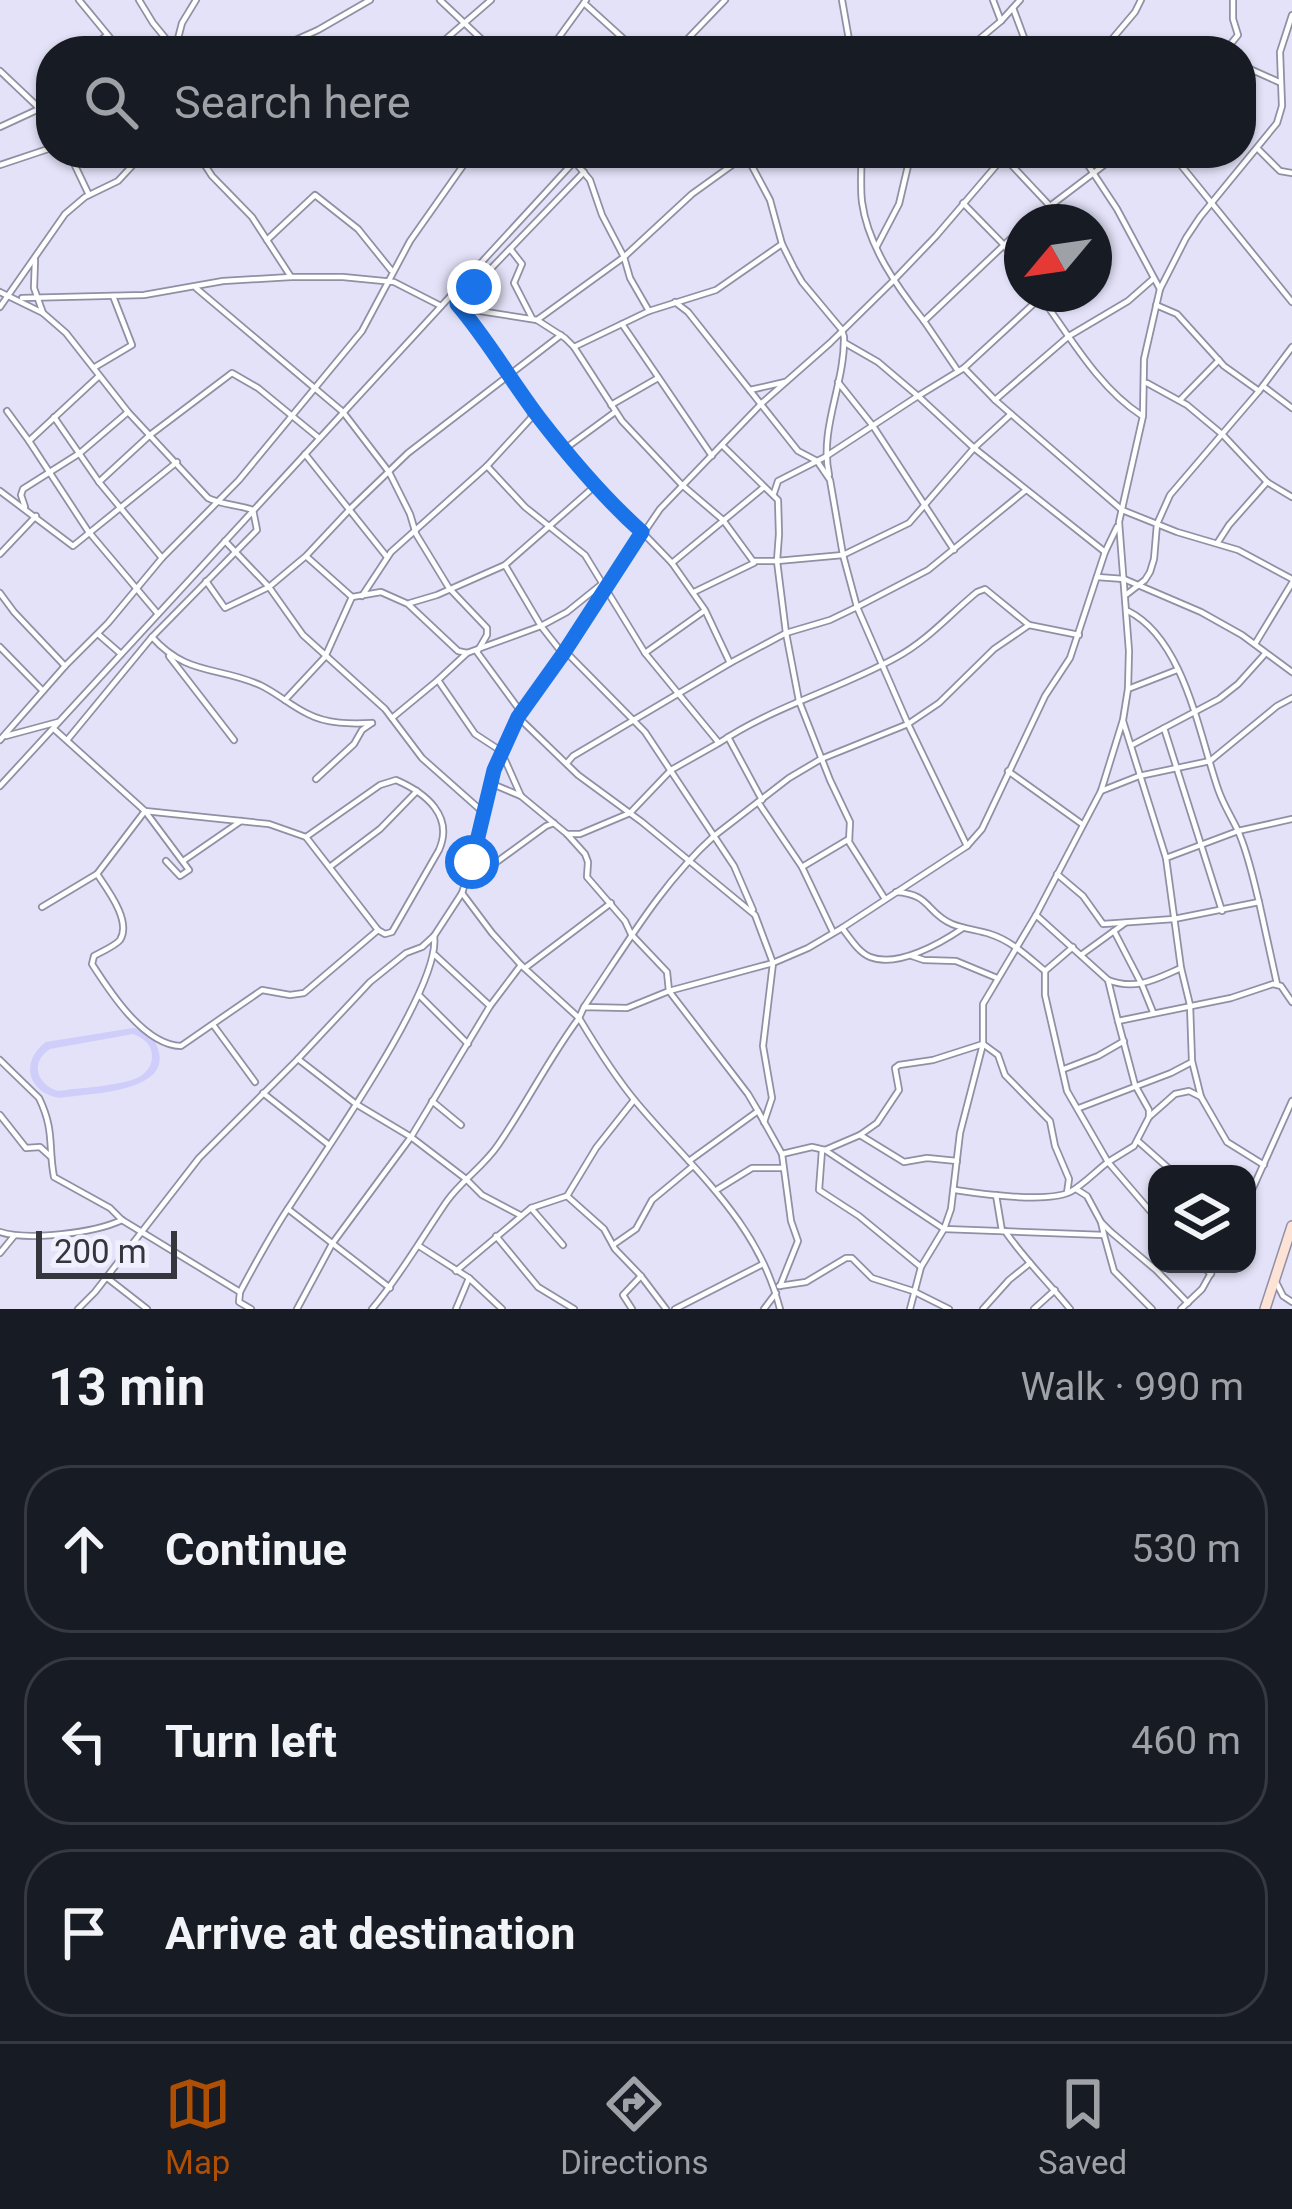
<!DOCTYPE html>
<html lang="en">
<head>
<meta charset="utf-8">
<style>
	:root { --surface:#171b24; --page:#242831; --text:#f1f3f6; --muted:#9ea1a6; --line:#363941; --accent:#af4f04 }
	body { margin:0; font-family:Roboto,sans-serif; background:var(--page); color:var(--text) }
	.controls { position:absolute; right:36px; bottom:36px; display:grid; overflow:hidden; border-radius:24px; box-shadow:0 3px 9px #0004 }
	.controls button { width:108px; height:108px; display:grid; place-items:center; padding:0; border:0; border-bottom:3px solid var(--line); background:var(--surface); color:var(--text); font:60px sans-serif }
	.compass { position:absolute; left:1004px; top:204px; width:108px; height:108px; border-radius:50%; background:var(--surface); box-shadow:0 3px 9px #0004; rotate:241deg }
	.scale { position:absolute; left:36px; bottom:30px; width:141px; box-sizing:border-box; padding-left:12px; border:6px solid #35353e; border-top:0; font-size:33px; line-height:42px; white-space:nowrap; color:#35353e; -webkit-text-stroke:9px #f1f0fe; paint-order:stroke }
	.stop { position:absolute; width:36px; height:36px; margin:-27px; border:9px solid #1a73e8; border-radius:50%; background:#fff }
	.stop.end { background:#1a73e8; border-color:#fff; box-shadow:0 3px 12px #0008 }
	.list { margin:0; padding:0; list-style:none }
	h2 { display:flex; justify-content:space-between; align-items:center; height:156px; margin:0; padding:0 48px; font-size:51px }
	h2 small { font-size:39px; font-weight:400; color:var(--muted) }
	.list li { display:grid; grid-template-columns:78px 1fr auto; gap:36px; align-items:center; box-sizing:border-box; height:168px; margin:0 24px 24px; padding:0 24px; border:3px solid var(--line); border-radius:48px }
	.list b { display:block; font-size:45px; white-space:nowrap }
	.list em { font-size:39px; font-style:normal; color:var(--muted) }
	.icon { flex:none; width:66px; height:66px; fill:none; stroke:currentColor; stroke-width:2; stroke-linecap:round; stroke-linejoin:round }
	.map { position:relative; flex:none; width:1292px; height:1309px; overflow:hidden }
	.search { position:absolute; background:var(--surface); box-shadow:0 3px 9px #0004; left:36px; right:36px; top:36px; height:132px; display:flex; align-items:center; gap:30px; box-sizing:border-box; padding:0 42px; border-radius:48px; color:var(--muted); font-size:45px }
	.sheet { height:732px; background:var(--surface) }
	nav { display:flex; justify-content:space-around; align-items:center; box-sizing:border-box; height:168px; border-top:3px solid var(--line); background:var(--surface); font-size:33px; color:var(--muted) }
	nav a { display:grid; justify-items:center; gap:6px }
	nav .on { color:var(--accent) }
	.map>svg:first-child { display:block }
	.green { fill:#cfcefb; fill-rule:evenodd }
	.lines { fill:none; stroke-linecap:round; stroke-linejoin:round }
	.street-casing { stroke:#908fa4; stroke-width:8 }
	.secondary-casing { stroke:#908fa4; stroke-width:12 }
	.street { stroke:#fff; stroke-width:4.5 }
	.secondary { stroke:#fce3d6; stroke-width:9 }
	.route { stroke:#1a73e8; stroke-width:15 }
</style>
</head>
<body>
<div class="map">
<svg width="1292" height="1309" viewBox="0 0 1292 1309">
	<rect width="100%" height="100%" fill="#e3e2f8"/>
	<!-- green -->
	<path class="green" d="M133 1028C144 1030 151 1033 156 1044 179 1093 89 1093 60 1098 28 1093 19 1062 46 1042ZM133 1034C143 1038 151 1043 152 1055 153 1065 145 1075 137 1078 118 1086 79 1088 58 1091 36 1084 30 1062 50 1049Z"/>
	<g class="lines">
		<!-- street casing -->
		<g class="street-casing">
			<g id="street">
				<polyline points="79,0 121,51"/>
				<polyline points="139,0 153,23 176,51"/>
				<polyline points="440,0 494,51"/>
				<polyline points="842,0 851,51"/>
				<polyline points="993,0 1001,21"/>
				<polyline points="584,3 637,51"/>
				<polyline points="1013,8 1029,51"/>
				<polyline points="175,50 182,23 196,0"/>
				<polyline points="86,51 106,36"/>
				<polyline points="271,51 318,30 370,0"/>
				<polyline points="432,51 491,0"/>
				<polyline points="549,51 586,0"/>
				<polyline points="676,51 725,0"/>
				<polyline points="965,51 1001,21 1020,0"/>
				<polyline points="1102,51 1135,12 1141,0"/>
				<polyline points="1225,51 1238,35 1233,19 1233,0"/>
				<polyline points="1241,65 1279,82"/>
				<polyline points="0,71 37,106 51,124"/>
				<polyline points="37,106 51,90"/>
				<polyline points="0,127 39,109"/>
				<polyline points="1259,150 1280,171 1292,173"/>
				<polyline points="69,153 89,195"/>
				<polyline points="197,153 212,176 252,217 291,277 343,277 394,282 441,306"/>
				<path d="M745 153 770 200 782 244 794 268 802 282 842 330 844 337C845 384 819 428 829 475"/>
				<path d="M861 153C862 169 860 186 862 202 868 246 897 287 924 321L1022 228"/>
				<polyline points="1080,153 1117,209 1160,289"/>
				<polyline points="1171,153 1292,302"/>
				<polyline points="1004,157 1049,205"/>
				<polyline points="575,162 590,180 602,215 624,257 630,278 649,311"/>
				<polyline points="0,165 51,148"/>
				<polyline points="963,203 1003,244 1022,270"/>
				<polyline points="1029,222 1120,153"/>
				<polyline points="267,240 315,195 358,229 391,270"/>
				<polyline points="877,246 899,204 911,153"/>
				<polyline points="511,250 522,264 514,283 532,318"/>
				<polyline points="35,260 34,288 43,313"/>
				<polyline points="1153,279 1128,301 1069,336 995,400 1122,510 1177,532 1238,550 1292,579"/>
				<polyline points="196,288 343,412 389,472 410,514 416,534 449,588 487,628 487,635 477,652 521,712"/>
				<path d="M0 292 43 313 66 333 128 412 208 498C218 504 240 505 253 510L257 530 152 637C187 676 217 666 260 685 277 693 291 706 308 714 327 724 351 724 372 723"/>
				<polyline points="22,298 144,295 223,281 291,277"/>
				<polyline points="454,298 467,309 537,320 565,338 574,347 622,421 682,485 723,520 753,561 777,561 786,633 830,620 857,607 908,724 967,846"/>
				<polyline points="675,302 688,312 798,451 817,461 830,480 843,555 857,607 928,570 1026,490"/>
				<polyline points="1156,305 1177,314 1224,366 1259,391"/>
				<polyline points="0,307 65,214 85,197 118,181 144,153"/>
				<polyline points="462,307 479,281 584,172"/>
				<path d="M461 309C491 345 515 387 544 424 584 474 628 517 672 563L764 487"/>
				<polyline points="537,320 624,257 692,194 749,153"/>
				<polyline points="924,321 958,371"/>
				<polyline points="622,324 712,456"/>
				<polyline points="845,343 878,362 918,396 964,368"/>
				<polyline points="574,347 649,311 716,290 782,244"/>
				<polyline points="95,367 132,345 113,296"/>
				<polyline points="838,382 873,426 954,550"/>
				<polyline points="1147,383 1187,405 1223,435 1267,482 1292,497"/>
				<polyline points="1263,386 1292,408"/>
				<polyline points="750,390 785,382"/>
				<polyline points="1181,399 1219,360"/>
				<path d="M995 400 964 368 1041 297C1070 337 1099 388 1141 415"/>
				<polyline points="611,405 658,378"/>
				<polyline points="7,411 29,441 99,376"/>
				<polyline points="54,417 99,482 162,558"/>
				<polyline points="29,441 88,531 158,614"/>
				<polyline points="724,447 778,500 779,534 777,561 843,555 909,523 974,448 1011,414"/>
				<polyline points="566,448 615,412"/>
				<polyline points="305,454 387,557"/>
				<path d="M487 466 525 507 585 555 645 653 719 743C774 706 840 689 897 657 928 640 950 614 977 592L985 589 1029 625 1079 635"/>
				<polyline points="99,482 150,435 232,373 258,388 319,438"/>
				<polyline points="0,491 73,546 177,462"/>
				<polyline points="774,493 778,481 825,457 918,396 974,448 1105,552"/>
				<polyline points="25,507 21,495 23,489 80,453 128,412"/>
				<polyline points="225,541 269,587 303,635 385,709 422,758 484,813"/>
				<polyline points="1218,542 1229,525 1267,482"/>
				<polyline points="0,554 36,516"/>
				<polyline points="307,557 352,597"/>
				<polyline points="672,563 705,610 730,663 786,633 799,701 830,780 850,822 849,842 885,899"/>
				<polyline points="505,565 541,626 563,654"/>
				<polyline points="1097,577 1124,579 1201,612 1242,635 1292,672"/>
				<polyline points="206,581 225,608 269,587 306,556 351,508 408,453 561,335"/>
				<polyline points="694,592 754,563"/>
				<polyline points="0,593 14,612 65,666"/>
				<polyline points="1127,594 1145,580 1150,572 1154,559 1157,524 1170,495 1259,391 1292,347"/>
				<polyline points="362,596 391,552 487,466 531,418 532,407"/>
				<polyline points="352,597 381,592 408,604 458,651 467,653 541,626 567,612 603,583"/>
				<polyline points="410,603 437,595 505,565 595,486"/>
				<polyline points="98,634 121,654"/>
				<polyline points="1255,644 1292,583"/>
				<polyline points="0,647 43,691"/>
				<polyline points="565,651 645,732 714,836 789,778 821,759 908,724 939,703 994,649 1029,625"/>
				<polyline points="467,653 438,680 442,686 475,734 501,751 521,796 567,834 585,854 588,862 587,877 625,921 631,934 667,972 669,991 748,1094 758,1111"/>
				<polyline points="645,653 704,611"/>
				<polyline points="169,656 234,740"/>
				<polyline points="1128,689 1177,670"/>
				<polyline points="285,700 325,657 352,597"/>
				<polyline points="518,717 578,775 642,822 755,915 773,963 763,1046 772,1098 764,1122"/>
				<polyline points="392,718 438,680"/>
				<polyline points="1123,721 1166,858 1238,831 1292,819"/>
				<polyline points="1164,728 1222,911"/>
				<polyline points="54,729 145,811 189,870 180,876 166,861"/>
				<polyline points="6,736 58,722"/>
				<polyline points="728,737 762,800"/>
				<polyline points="68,739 152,637"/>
				<polyline points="0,740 65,666 108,623 162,558 239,480 362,331 410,241 472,153"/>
				<polyline points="1132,745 1219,699 1238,684 1264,655"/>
				<polyline points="567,763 573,756 730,663"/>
				<polyline points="1008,771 1082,824"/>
				<polyline points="316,779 354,744 362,730 372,723"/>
				<polyline points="490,783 521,796"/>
				<polyline points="0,786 582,153"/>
				<polyline points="1101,791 1139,776 1210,761 1277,706 1292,698"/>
				<polyline points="758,802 802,867 833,932"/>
				<polyline points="567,834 580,834 630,813 671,770 717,744"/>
				<polyline points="1166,858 1181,968 1190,1005 1192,1061 1201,1097 1227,1142 1264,1165"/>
				<polyline points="183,861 241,821"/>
				<polyline points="331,866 380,829 417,791"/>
				<polyline points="802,867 849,839"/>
				<path d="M97 874C107 889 132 921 120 940 115 946 101 952 94 956L92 964C110 992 144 1045 181 1046L262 990 290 995 304 993 378 930 385 934 392 932 439 850C454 816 426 793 396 780L380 785 306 837"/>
				<path d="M1057 874 1083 896 1103 924 1174 919 1259 902C1253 878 1248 853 1238 831 1231 816 1223 804 1218 789 1199 734 1184 639 1128 611"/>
				<polyline points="465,885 546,826 554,823"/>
				<path d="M896 892C931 894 926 913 952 924 964 929 978 930 990 934 1012 941 1028 957 1045 971V995L1067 1091 1108 1162 1134 1146 1149 1117 1175 1094 1189 1091 1201 1097"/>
				<polyline points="1259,902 1277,984"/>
				<polyline points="42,907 97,874 145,811 269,824 306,837 378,930"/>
				<polyline points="1036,915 1108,980 1118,1021 1231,998 1273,984 1281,986 1292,1002"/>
				<path d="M842 928C850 938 858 952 870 957 898 968 941 943 963 928"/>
				<polyline points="1114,931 1142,985 1153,1012"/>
				<polyline points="435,955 490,1006"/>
				<polyline points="1081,955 1125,923"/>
				<polyline points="912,956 924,960 956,961 997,978"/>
				<polyline points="525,968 611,903"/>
				<polyline points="1045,971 1073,947"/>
				<path d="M1108 980C1136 991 1156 979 1181 968"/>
				<polyline points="419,995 468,1044"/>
				<path d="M584 1007C625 947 660 885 714 836L734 866 753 910"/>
				<polyline points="1118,1021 1135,1085 1149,1110 1149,1117"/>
				<polyline points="214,1026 255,1082"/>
				<polyline points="298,1059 356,1104 411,1137 466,1179 482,1195 520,1215"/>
				<path d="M0 1060 39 1098C55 1131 48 1146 54 1177L110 1208 122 1220 240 1292 239 1302 251 1309"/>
				<polyline points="1064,1069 1098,1056 1124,1041"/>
				<polyline points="263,1093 329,1145"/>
				<polyline points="432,1101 461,1125"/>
				<polyline points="1079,1108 1171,1073 1190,1063"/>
				<polyline points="0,1115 26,1148 40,1147 51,1157"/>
				<polyline points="860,1135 904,1162 927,1158 957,1161"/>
				<polyline points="1139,1142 1175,1174"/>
				<polyline points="822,1150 819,1190 859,1216 921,1267"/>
				<polyline points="825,1150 944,1229 1104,1235 1101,1222"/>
				<polyline points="782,1154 812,1147 825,1150 860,1135 877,1123 899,1090 895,1068 899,1065 933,1060 983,1044 998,1055 1005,1075 1050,1121 1055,1146 1069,1179 1067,1193"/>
				<polyline points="689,1161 758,1111 782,1154 791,1221 798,1241 780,1286"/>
				<polyline points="718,1189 752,1168 783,1168"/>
				<polyline points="1076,1189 1087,1196 1101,1222 1111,1232 1156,1270 1188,1303"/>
				<path d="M955 1190C981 1194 1047 1203 1070 1192 1083 1185 1096 1171 1108 1162L1157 1219"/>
				<polyline points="996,1195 1002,1231"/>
				<polyline points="567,1196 604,1229 615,1249 641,1276 666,1309"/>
				<polyline points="1247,1201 1292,1101"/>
				<polyline points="531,1208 563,1245"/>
				<polyline points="288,1209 390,1288"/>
				<path d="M1005 1231C1024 1259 1048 1282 1070 1309"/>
				<path d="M0 1232C29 1241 94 1233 122 1220"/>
				<polyline points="1104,1235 1114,1271 1152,1309"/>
				<polyline points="496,1236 538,1287 574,1309"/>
				<polyline points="613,1245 636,1229 652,1200 693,1166"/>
				<polyline points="419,1246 469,1278 502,1309"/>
				<polyline points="0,1253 14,1236"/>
				<polyline points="1200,1264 1211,1274"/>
				<polyline points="456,1271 531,1208 567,1196 596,1148 634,1100"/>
				<polyline points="106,1277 147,1309"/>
				<polyline points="1277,1284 1283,1296 1292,1302"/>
				<polyline points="779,1286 806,1282 846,1258 852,1258 872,1278 913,1291 949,1309"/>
				<path d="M240 1292C256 1262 272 1232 291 1204 322 1155 442 987 434 936"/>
				<polyline points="78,1309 95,1292 199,1158 298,1059 370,982 406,953 422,947 434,936 462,893 472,862 493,770 518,717 660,509 762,403 830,343 892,282 936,236 1007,153"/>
				<polyline points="297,1309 332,1244 411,1137 490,1006 521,965"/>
				<path d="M372 1309C401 1275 422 1237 447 1201 462 1180 484 1166 498 1145 527 1103 549 1058 579 1018L521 965 492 933 462 893"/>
				<polyline points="456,1309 469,1278"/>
				<polyline points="632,1309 623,1295 641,1276"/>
				<polyline points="675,1309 763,1264"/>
				<polyline points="764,1309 776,1293"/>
				<path d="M780 1309C758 1221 693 1170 637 1103 615 1077 597 1048 579 1018L584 1007 627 1008 669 991 773 963 808 948 842 928 967 846 982 829 1045 696 1070 658 1105 552 1117 527"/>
				<polyline points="910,1309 921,1267 944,1229 951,1209 960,1133 983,1044 983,1004 1036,915 1101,791 1123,720 1128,689 1129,651 1119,522 1143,416 1144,359 1160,289 1186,238 1200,217 1277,123 1282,106 1280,52 1292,15"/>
				<polyline points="983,1309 1009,1280 1030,1263"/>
				<polyline points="1034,1309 1055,1290"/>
				<polyline points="1181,1309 1202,1289 1216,1264"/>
			</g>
		</g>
		<!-- secondary casing -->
		<g class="secondary-casing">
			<polyline id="secondary" points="1265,1309 1292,1226"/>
		</g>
		<!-- street -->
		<use href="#street" class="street"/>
		<!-- secondary -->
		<use href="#secondary" class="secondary"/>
	</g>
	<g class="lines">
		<!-- route -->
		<path class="route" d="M472 862 494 770 518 717 563 654 642 532C604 498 571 459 540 419 511 381 488 340 457 304L462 307 474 287"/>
	</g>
</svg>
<div class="controls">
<button><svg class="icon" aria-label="layers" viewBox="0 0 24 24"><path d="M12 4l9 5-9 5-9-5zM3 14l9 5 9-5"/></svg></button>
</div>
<svg class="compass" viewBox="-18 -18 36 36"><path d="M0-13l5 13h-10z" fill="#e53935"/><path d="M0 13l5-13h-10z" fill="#9ea1a6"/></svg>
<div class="scale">200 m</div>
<div class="stop" style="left:472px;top:862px"></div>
<div class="stop end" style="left:474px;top:287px"></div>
<div class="search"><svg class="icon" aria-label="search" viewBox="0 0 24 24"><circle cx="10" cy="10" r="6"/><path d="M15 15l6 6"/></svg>Search here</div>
</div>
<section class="sheet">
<h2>13 min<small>Walk · 990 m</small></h2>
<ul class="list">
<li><svg class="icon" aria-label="ahead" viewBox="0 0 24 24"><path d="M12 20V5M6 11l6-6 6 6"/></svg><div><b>Continue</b></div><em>530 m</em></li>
<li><svg class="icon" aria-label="left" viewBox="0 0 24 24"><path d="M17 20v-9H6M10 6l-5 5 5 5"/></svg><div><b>Turn left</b></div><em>460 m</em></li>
<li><svg class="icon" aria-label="arrive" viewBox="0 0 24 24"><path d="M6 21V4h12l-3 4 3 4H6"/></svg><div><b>Arrive at destination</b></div></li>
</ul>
</section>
<nav>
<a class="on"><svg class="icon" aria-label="map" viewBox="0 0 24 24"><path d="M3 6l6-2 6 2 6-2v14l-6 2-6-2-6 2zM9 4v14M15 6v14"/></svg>Map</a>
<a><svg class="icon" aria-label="directions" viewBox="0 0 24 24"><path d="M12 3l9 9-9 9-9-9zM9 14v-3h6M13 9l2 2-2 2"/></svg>Directions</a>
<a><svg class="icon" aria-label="saved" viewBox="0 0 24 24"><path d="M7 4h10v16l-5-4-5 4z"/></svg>Saved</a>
</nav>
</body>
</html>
